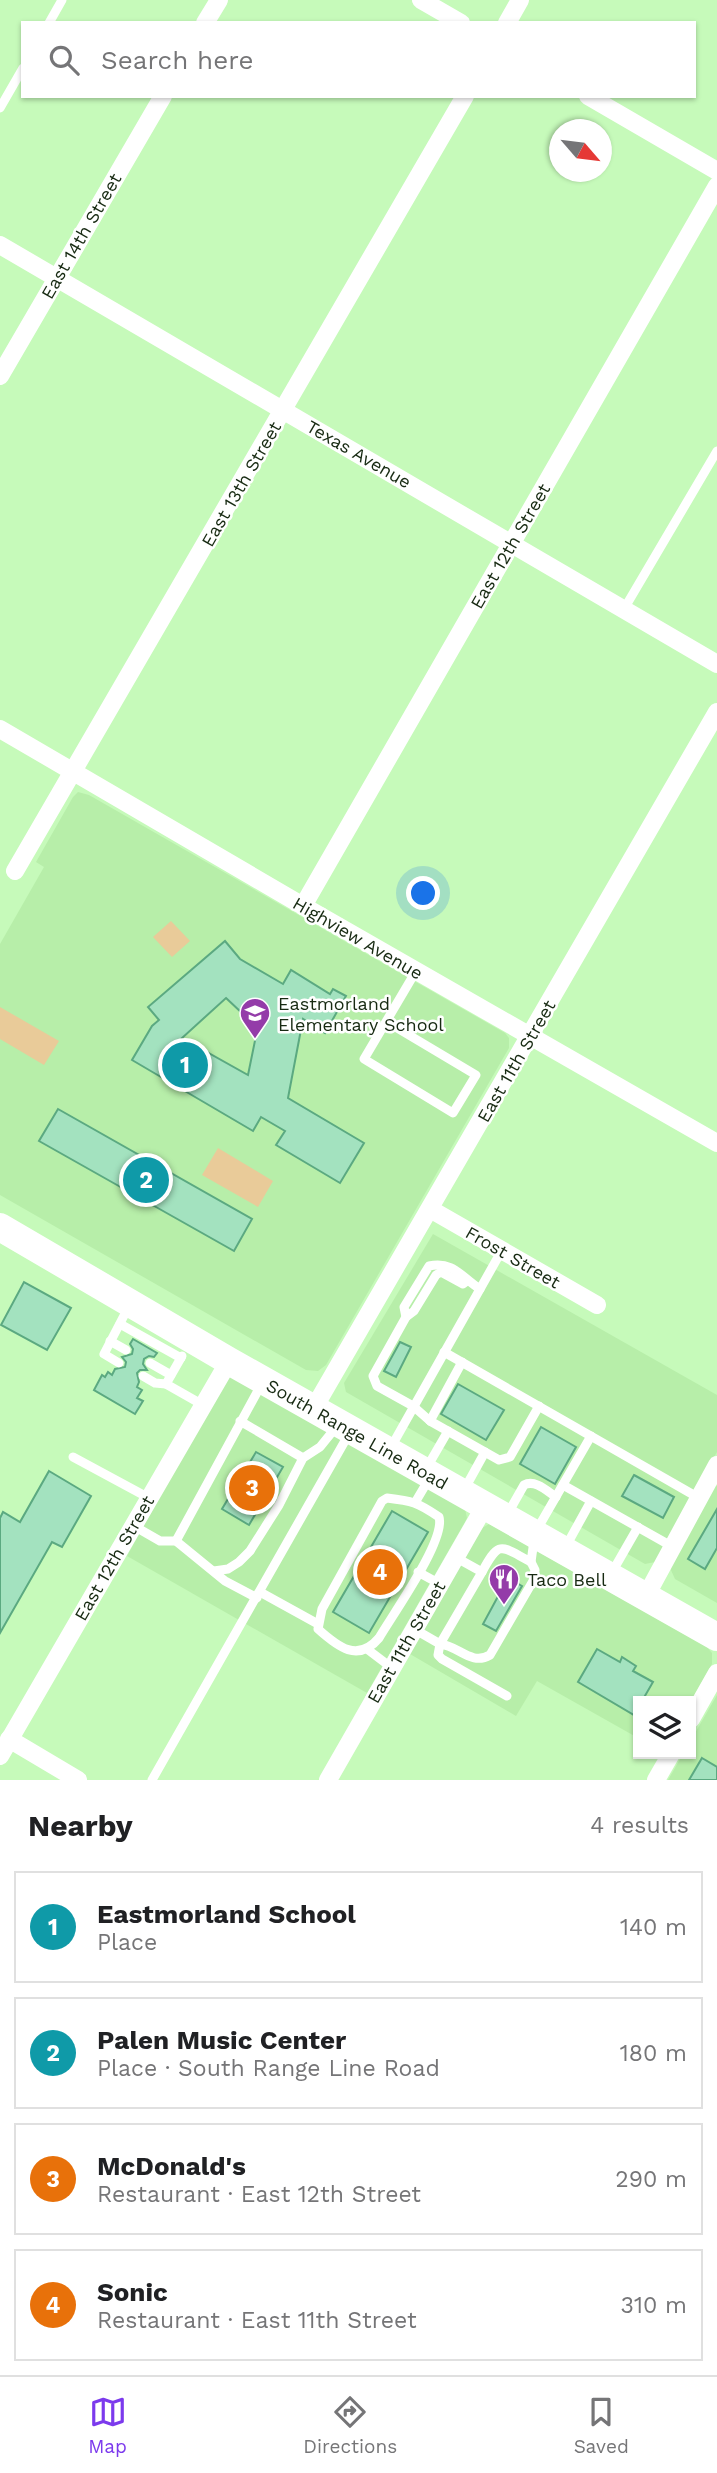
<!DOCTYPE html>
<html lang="en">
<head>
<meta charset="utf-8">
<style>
	:root { --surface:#fff; --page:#f2f2f2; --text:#202124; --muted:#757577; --line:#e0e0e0; --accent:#7c3aed }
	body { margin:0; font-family:"Work Sans",sans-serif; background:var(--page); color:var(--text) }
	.controls { position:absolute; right:21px; bottom:21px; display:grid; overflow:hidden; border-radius:0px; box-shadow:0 2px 5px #0004 }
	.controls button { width:63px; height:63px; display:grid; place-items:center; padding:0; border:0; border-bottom:2px solid var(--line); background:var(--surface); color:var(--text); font:35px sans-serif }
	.compass { position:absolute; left:549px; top:119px; width:63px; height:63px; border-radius:50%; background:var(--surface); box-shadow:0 2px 5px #0004; rotate:118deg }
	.you { position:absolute; left:424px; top:894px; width:24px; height:24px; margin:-18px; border:5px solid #fff; border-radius:50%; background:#1a73e8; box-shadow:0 0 0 10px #1a73e833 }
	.badge { display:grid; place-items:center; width:46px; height:46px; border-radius:50%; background:var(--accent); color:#fff; font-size:23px; font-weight:700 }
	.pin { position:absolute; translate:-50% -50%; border:4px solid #fff; box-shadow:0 2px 7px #0006 }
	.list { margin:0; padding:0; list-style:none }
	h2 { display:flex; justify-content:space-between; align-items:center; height:91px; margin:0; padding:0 28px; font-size:30px }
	h2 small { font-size:23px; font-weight:400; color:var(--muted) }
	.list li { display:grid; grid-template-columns:46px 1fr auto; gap:21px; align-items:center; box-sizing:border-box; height:112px; margin:0 14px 14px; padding:0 14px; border:2px solid var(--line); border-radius:0px }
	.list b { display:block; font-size:26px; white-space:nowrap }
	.list p { margin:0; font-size:23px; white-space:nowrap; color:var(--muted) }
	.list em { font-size:23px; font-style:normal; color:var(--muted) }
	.icon { flex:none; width:38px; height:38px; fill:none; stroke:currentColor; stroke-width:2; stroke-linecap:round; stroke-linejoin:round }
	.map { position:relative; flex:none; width:717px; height:1780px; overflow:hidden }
	.search { position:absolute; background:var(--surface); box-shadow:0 2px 5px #0004; left:21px; right:21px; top:21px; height:77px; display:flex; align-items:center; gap:18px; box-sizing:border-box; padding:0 24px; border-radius:0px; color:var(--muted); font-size:26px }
	.sheet { height:595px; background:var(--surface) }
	nav { display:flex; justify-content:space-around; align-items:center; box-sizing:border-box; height:98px; border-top:2px solid var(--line); background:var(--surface); font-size:19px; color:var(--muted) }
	nav a { display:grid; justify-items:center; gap:4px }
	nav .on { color:var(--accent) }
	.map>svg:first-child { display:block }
	.built { fill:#b7eea9 }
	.green { fill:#e9cb99 }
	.building { fill:#a3e2bf; stroke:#5ba981; stroke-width:2; fill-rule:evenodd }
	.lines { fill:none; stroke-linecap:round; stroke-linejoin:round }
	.lane { stroke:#fff; stroke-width:9 }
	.street { stroke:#fff; stroke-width:18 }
	.primary { stroke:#fff; stroke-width:28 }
	.labels { text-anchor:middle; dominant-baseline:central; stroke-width:5; stroke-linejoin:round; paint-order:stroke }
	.street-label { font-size:18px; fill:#172a12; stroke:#fff }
	.poi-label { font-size:18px; fill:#172a12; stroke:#fff; text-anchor:start }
</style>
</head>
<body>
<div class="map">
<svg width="717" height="1780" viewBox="0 0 717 1780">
	<rect width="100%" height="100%" fill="#c6faba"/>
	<!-- built -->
	<g class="built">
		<polygon points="78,792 89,795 505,1033 509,1038 509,1048 326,1365 318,1371 306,1370 0,1195 0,944 44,867 36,862 73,797"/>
		<polygon points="433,1234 717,1395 717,1452 655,1562 645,1564 346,1392 344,1383"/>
		<polygon points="229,1376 465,1509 467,1518 465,1522 367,1693 127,1556 225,1379"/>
		<polygon points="714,1484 717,1486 717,1603 675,1579 670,1568"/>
		<polygon points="489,1524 707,1647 712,1653 712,1664 691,1701 638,1701 638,1738 537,1681 516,1716 410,1654 482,1528"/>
		<polygon points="717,1695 717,1780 668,1780 683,1754 691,1754 691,1740"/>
	</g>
	<!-- green -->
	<g class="green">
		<polygon points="171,921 190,941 172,957 153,937"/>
		<polygon points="0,1007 59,1041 44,1065 0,1039"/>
		<polygon points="218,1148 273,1181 258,1207 202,1175"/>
	</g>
	<!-- building -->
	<g class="building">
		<path d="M225 941 240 959 283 984 291 970 330 994 333 989 346 996 325 1033 303 1019 288 1098 364 1143 340 1183 276 1145 285 1131 261 1117 253 1131 132 1060 152 1026 159 1020 148 1007ZM226 998 242 1013 260 1016 248 1075 182 1038Z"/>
		<polygon points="58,1109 252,1219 234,1251 39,1141"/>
		<polygon points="24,1282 71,1308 47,1350 1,1325"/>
		<polygon points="133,1339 157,1353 154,1357 149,1356 144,1359 143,1364 147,1370 140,1370 137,1373 139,1382 137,1387 142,1390 137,1398 143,1401 135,1414 94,1390 102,1375 105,1377 108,1372 112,1375 115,1369 125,1367 126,1362 122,1357 132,1354 133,1349 130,1344"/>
		<polygon points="400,1342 411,1347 396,1377 384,1371"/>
		<polygon points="458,1384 504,1410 486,1440 441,1414"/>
		<polygon points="541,1427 576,1447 555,1484 520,1464"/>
		<polygon points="256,1452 283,1467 249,1525 222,1509"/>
		<polygon points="49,1471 91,1496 62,1547 52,1542 0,1633 0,1518 3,1512 20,1522"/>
		<polygon points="634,1475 674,1497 663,1518 622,1496"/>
		<polygon points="717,1509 717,1548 705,1569 688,1559"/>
		<polygon points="392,1511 428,1532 369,1633 333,1612"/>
		<polygon points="508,1578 522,1586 496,1631 483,1624"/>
		<polygon points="597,1649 620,1662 622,1657 636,1666 633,1671 653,1682 642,1701 638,1701 638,1707 634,1715 578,1682"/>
		<polygon points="702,1758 717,1767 717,1780 689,1780"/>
	</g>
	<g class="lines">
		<!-- lane -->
		<g class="lane">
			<polyline points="49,23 62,0"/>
			<polyline points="0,108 23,68"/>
			<polyline points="624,609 717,451"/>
			<polyline points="387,1022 476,1075 453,1113 364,1059 416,971"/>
			<polyline points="467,1281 463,1284 441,1272 436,1275 414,1311 406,1317 373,1376 377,1386 413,1406 430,1421 499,1460 510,1457 539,1406"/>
			<path d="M406 1317 404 1307 429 1266C454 1261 461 1277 480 1289"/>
			<polyline points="120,1324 181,1358"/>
			<polyline points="110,1341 126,1350"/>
			<polyline points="444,1352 699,1498"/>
			<polyline points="119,1363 104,1354 129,1306"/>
			<polyline points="150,1363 171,1375"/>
			<polyline points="143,1376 155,1383 166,1384 203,1405"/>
			<polyline points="166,1384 182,1356"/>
			<polyline points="240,1421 303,1458"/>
			<polyline points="430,1421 462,1362"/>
			<polyline points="390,1449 502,1250"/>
			<polyline points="73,1457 149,1498"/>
			<polyline points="426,1469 448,1431"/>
			<polyline points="563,1485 673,1547"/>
			<polyline points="464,1490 485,1452"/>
			<path d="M387 1498C412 1501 417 1502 439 1517 446 1540 393 1614 379 1638 358 1663 338 1647 318 1629L322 1609 382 1501Z"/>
			<polyline points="416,1501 429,1479"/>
			<path d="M507 1515 524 1485C535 1479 547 1491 556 1497"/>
			<polyline points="134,1526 160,1541 176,1541 225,1581 257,1598"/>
			<polyline points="176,1541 261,1385"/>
			<polyline points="565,1548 591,1501"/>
			<polyline points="214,1571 228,1569 239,1562 250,1551 279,1505 303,1458 320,1447 337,1426"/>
			<polyline points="418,1572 440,1584"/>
			<path d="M482 1572C500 1539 500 1546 531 1562L535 1533 591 1436"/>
			<polyline points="611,1574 638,1527"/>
			<polyline points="260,1592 318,1624"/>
			<polyline points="414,1629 440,1644 482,1572 455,1557"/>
			<polyline points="367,1649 392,1668"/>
			<path d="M507 1696 442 1659 438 1655 440 1644C459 1646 471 1666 490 1655L533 1581 535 1570 531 1562"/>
			<polyline points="152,1780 350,1432"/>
		</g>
		<!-- street -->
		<g class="street">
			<polyline points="421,0 461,23"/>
			<polyline points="205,23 219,0"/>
			<polyline points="507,23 520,0"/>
			<polyline points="588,96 717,171"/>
			<polyline points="0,245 717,664"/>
			<polyline points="0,376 163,96"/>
			<polyline points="0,729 303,906 717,1143"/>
			<polyline points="15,871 465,96"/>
			<polyline points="303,906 717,186"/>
			<polyline points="430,1209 597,1305"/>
			<polyline points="314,1408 717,712"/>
			<polyline points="646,1596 717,1465"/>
			<polyline points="691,1719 717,1673"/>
			<polyline points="9,1739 78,1780"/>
			<polyline points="0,1756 229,1361"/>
			<polyline points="328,1780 486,1504"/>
			<polyline points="656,1780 671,1754"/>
		</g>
		<!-- primary -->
		<path class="primary" id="s1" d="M0 1227 229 1361 717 1637"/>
	</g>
	<!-- icons -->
	<defs>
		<g id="school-pin" transform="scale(1.575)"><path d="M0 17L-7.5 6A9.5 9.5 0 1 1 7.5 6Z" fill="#943ca9" stroke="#fff"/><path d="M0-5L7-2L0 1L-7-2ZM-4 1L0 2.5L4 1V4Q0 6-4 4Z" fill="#fff"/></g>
		<g id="restaurant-pin" transform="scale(1.575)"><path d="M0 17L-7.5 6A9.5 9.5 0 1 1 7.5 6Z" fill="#943ca9" stroke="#fff"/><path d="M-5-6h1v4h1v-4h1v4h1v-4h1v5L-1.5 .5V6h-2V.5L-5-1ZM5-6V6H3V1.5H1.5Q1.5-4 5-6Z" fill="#fff"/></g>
	</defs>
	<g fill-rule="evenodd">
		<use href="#school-pin" x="255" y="1013"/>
		<use href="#restaurant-pin" x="504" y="1579"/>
	</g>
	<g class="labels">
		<!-- street labels -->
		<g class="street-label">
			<text transform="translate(81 236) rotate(-60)">East 14th Street</text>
			<text transform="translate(359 454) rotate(30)">Texas Avenue</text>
			<text transform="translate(241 484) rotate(-60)">East 13th Street</text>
			<text transform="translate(510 546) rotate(-60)">East 12th Street</text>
			<text transform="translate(358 938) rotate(30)">Highview Avenue</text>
			<text transform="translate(516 1061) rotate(-60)">East 11th Street</text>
			<text transform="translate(513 1257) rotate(30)">Frost Street</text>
			<text stroke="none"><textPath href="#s1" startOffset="413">South Range Line Road</textPath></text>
			<text transform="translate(114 1558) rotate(-60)">East 12th Street</text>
			<text transform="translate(406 1642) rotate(-60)">East 11th Street</text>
		</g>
		<!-- poi labels -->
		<g class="poi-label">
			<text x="278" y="1003">Eastmorland<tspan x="278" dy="21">Elementary School</tspan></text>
			<text x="527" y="1579">Taco Bell</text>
		</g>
	</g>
</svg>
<div class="controls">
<button><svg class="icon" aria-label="layers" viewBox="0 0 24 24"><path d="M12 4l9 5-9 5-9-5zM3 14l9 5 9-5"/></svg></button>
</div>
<svg class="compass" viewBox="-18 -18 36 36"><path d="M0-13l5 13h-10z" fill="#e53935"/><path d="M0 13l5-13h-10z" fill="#757577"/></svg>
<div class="you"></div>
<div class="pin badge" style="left:185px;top:1065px;background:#0f9aa8">1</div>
<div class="pin badge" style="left:146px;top:1180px;background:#0f9aa8">2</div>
<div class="pin badge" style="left:252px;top:1488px;background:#e8710a">3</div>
<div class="pin badge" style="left:380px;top:1572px;background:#e8710a">4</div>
<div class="search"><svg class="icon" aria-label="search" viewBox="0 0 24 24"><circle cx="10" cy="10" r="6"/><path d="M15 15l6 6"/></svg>Search here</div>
</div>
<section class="sheet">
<h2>Nearby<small>4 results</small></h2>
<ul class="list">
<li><span class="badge" style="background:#0f9aa8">1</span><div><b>Eastmorland School</b><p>Place</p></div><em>140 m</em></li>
<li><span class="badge" style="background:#0f9aa8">2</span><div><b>Palen Music Center</b><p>Place · South Range Line Road</p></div><em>180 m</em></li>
<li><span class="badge" style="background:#e8710a">3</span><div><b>McDonald's</b><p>Restaurant · East 12th Street</p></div><em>290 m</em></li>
<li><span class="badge" style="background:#e8710a">4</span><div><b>Sonic</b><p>Restaurant · East 11th Street</p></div><em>310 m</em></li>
</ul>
</section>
<nav>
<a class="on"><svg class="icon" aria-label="map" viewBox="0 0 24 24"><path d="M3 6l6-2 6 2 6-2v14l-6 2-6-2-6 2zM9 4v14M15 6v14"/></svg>Map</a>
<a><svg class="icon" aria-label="directions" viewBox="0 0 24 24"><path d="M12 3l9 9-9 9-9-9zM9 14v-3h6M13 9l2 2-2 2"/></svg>Directions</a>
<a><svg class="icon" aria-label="saved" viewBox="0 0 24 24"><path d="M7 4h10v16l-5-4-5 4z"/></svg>Saved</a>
</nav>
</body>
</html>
